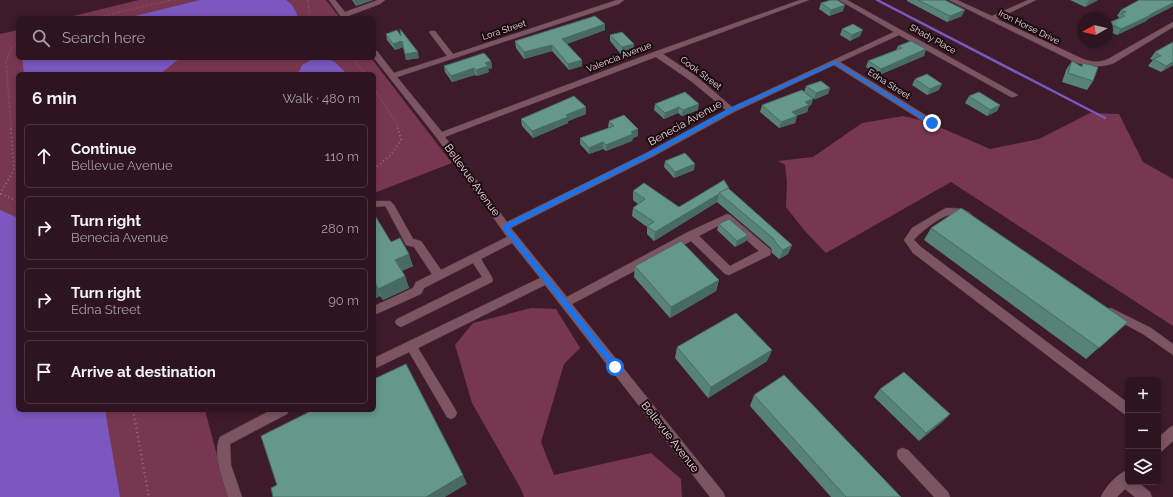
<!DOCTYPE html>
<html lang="en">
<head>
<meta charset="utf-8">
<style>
	:root { --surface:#2e141f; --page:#361d28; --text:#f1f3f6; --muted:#a79ea4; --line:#49333d }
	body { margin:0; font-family:Raleway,sans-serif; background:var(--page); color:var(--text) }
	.controls { position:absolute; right:12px; bottom:12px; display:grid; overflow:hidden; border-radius:6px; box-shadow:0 2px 6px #0003 }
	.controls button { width:36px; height:36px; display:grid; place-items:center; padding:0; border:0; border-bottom:1px solid var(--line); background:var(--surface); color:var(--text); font:20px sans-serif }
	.compass { position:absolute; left:1077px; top:12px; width:36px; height:36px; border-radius:50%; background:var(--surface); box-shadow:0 2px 6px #0003; rotate:262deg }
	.stop { position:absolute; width:12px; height:12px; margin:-9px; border:3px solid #1a73e8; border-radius:50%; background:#fff }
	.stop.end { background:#1a73e8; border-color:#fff; box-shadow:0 1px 4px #0008 }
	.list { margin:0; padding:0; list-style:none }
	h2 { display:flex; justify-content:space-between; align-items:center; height:52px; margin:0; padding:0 16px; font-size:17px }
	h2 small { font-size:13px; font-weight:400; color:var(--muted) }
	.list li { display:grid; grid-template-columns:26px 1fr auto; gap:12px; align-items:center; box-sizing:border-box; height:64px; margin:0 8px 8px; padding:0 8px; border:1px solid var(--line); border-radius:6px }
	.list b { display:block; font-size:15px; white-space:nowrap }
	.list p { margin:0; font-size:13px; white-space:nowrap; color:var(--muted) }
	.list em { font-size:13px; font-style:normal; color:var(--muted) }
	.icon { flex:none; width:22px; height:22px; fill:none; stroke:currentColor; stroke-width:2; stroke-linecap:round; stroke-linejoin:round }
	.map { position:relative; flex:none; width:1173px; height:497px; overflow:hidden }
	.search { position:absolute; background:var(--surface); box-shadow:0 2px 6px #0003; left:16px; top:16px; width:360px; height:44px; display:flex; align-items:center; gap:10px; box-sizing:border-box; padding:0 14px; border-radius:6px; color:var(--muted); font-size:15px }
	.panel { position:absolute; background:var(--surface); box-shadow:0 2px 6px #0003; left:16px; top:72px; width:360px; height:340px; border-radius:6px }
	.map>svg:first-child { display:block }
	.green { fill:#783751 }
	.water { fill:#7b57bf }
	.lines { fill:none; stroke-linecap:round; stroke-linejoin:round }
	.stream { stroke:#7b57bf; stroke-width:2.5 }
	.minor-casing { stroke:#583b46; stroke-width:1 }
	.path-far2 { stroke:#8d6f7a; stroke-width:1.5; stroke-dasharray:0.5 2; stroke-linecap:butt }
	.path-far1 { stroke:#8d6f7a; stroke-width:2; stroke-dasharray:1 3; stroke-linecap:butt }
	.path { stroke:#8d6f7a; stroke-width:2.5; stroke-dasharray:1 3.5; stroke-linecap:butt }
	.minor { fill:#7c5462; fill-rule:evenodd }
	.wall { fill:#578278 }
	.shaded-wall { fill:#476a61 }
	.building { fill:#65978b; stroke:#476a61 }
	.route { fill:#1a73e8 }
	.labels { text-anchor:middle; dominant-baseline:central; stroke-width:4; stroke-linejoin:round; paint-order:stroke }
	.far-street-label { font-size:9px; fill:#eed6dd; stroke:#1b0c11 }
	.street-label { font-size:11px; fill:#eed6dd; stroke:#1b0c11 }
</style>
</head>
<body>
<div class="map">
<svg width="1173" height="497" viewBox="0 0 1173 497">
	<rect width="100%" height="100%" fill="#3e1b29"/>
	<!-- green -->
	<g class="green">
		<polygon points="139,0 326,0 340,18 65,18"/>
		<polygon points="18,30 18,58 371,58 452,163 374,193 374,74 18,74 18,410 205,410 228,497 0,497 0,34"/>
		<polygon points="1090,113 1119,114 1143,162 1173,179 1173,326 951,182 826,253 804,230 786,207 787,182 785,165 778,161 813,157 862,123 903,116 920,120 932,128 937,126 990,149 1039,139"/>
		<polygon points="531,308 556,309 580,348 564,364 541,442 554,475 651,453 681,479 682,497 524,497 521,489 472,403 455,345 473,323"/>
	</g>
	<!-- water -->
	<g class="water">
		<path d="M200 0H286C293 4 296 11 298 18H127Z"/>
		<polygon points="22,58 180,58 160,74 24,74"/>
		<polygon points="327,59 335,62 347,74 298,74 302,65 311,60"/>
		<polygon points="0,210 18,218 18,410 105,410 120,497 0,497"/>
	</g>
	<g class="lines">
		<!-- stream -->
		<polyline class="stream" points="877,0 1105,118"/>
		<!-- minor casing -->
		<g class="minor-casing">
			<g id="minor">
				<polygon points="329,0 335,0 345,12 378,0 385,0 380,4 348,16 349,18 342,18"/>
				<path d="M617 0H624L619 4 397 77 442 132 654 52 800 0H809L663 54 697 77 732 107 894 32 839 0H847L1018 95 1014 97H1011L899 35 840 62 935 121 936 123 935 125H929L834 65 734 112 654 156 511 228 567 297 688 232 727 214 730 215 770 249 771 252 770 255 729 275 725 274 691 241 572 304 723 492 725 497H710L545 285 418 348 455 409 457 413 455 417 451 419 447 417 409 352 374 369V358L540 278 512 243 481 259 493 279 492 282 405 325 401 327 397 325 395 322 397 319 482 277 473 263 424 288 421 294 374 315V306L413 288 416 282 432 274 414 247 406 245 387 209 385 206 374 207V201H390L394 205 413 239 421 241 441 270 507 237 437 138 374 58V51H377L394 73 447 56 429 32 431 31H435L453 54ZM656 57 691 81 726 110 648 152 507 222 445 137ZM726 222 759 251 730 266 699 236Z"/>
				<path d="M949 0H957L992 16 1028 0H1036L997 19 1083 59C1091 62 1100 63 1108 59L1173 22V27L1114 63C1101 68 1090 66 1077 63Z"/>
				<path d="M946 208C955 208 967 208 973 216L968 219C962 218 957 215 950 215 942 215 919 233 914 240L921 247 1128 403V416L1124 414 913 253 904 240 912 228Z"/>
				<polygon points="1111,308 1151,328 1173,344 1173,355 1143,334 1107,315 1106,312 1107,309"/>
				<path d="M271 410H289L287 414 230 444 231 465 242 497H228C223 480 212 454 220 437Z"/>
				<polygon points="1173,426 1173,441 1162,451 1158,453 1158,438 1169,428"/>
				<polygon points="903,448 908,450 948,492 950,497 934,497 898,458 897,454 898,450"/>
				<path d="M1128 470V482H1138L1150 492 1152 497H1135L1125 489 1117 497H1101C1105 487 1118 473 1128 470Z"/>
			</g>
		</g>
		<!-- path-far2 -->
		<g class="path-far2">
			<polyline points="308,0 310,18"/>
			<polyline points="95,18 171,0"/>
			<polyline points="352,58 365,74"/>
			<polyline points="374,88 397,124 398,129"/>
			<polyline points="11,129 6,61 11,49 18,42"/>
		</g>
		<!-- path-far1 -->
		<g class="path-far1">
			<polyline points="374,169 391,155 401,140 398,128"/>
			<polyline points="0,194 14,170 11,128"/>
			<polyline points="1,194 18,201"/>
		</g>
		<!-- path -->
		<polyline class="path" points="133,410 149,497"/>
		<!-- minor -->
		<use href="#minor" class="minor"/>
	</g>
	<!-- wall -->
	<g class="wall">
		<polygon points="352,0 373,0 356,6"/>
		<polygon points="907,0 945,0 962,16 947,22 907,1"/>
		<polygon points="1070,0 1098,0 1085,7"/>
		<polygon points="1173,0 1173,6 1148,19 1146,21 1117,35 1107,31 1107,24 1108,23 1118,19 1119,17 1117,16 1121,10"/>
		<polygon points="821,3 843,11 829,16 819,9"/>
		<polygon points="605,24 605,30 567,44 582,60 582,66 569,70 552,51 524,59 516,48 515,41"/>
		<polygon points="842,29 860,36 850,41 840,35"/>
		<polygon points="386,34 419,58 406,60 403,47 395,50 387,40"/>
		<polygon points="610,35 634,44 633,50 621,54 610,41"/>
		<polygon points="1173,42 1173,65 1161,72 1148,66 1153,60 1150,59 1155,52"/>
		<polygon points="898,46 926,49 924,56 879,75 866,67 868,61 896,50"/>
		<polygon points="491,61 492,68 488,69 489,72 477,76 475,75 452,82 445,72 444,66"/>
		<polygon points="1072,61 1081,66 1083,63 1093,81 1087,90 1062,82 1066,70"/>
		<polygon points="915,79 939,90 927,95 912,85"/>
		<polygon points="806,86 830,88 828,94 813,99 811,105 809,106 807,112 796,116 797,116 795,123 779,128 760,112 762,105 804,92"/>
		<polygon points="685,92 698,110 682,116 678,113 664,119 654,110 655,104"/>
		<polygon points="969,96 1000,105 997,111 987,116 965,103"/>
		<polygon points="586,107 586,114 568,121 568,123 533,138 522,126 521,119"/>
		<polygon points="609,121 638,136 633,138 632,141 606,151 603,149 589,154 580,144 580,138 609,128 608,127"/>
		<polygon points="665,161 694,170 674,178 664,167"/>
		<polygon points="729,189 792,245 788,254 779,259 772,253 771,248 717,202 654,241 647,234 647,227 632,216 633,208 638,204 633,200 633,191 679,207"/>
		<polygon points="374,214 391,242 413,266 402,271 405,276 409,288 383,300 380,296 374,299"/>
		<polygon points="719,224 746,241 735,247 717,230"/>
		<polygon points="931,228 1128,322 1086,359 924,240"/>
		<polygon points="635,266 719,280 716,291 670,318 634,277"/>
		<polygon points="677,347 772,350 767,361 708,398 675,358"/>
		<polygon points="880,389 950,414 942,422 919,441 874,397"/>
		<polygon points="754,395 901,497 831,497 750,406"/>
	</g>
	<!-- shaded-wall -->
	<g class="shaded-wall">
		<polygon points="354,0 373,0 356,6"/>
		<polygon points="1090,0 1098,0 1085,7 1088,1"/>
		<polygon points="1173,3 1173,6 1170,8 1148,19 1146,21 1117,35 1121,29"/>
		<polygon points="845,5 843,11 829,16 831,10"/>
		<polygon points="965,10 962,16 947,22 950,16"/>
		<polygon points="605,24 605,30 563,45 562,39"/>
		<polygon points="863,30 860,36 850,41 852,35"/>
		<polygon points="402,41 404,47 395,50 393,44"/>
		<polygon points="634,44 633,50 621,54 622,47"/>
		<polygon points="552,45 552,51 524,59 524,52"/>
		<polygon points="926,49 924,56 879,75 881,69"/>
		<polygon points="418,52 419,58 406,60 405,54"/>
		<polygon points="582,60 582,66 569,70 568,64"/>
		<polygon points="491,61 492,68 488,69 489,72 477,76 476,70 485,63"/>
		<polygon points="1173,62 1173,65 1161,72 1166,66"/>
		<polygon points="474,68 475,75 452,82 451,76"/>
		<polygon points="942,84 939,90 927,95 930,89"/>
		<polygon points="830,88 828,94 814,100 816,93"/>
		<polygon points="813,99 811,105 809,106 807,112 790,118 792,112 805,102"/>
		<polygon points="699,104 698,110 682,116 683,110"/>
		<polygon points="1000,105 997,111 987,116 990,110"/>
		<polygon points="586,107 586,114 568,121 568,123 533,138 532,131 566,115"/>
		<polygon points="679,107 678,113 664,119 665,113"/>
		<polygon points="797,116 795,123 779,128 781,122"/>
		<polygon points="638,129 638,136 633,138 632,141 606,151 606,145 631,132"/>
		<polygon points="603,142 603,149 589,154 589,148"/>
		<polygon points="695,164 694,170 674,178 675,172"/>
		<polygon points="719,194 717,202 654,241 655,232"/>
		<polygon points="748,235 746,241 735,247 737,241"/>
		<polygon points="792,245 788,254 779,259 783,250"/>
		<polygon points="409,254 413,266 399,272 395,260"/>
		<polygon points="405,276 409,288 383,300 378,289"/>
		<polygon points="719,280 716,291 670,318 671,307"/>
		<polygon points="376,284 380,296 374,299 374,285"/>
		<polygon points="772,350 767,361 708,398 711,387"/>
		<polygon points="950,414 942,422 919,441 926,433"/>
		<polygon points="463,475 467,484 445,497 426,497"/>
	</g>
	<!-- building -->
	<g class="building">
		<polygon points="831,0 837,0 845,5 831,10 821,3"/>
		<polygon points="918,0 945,0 965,10 950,16"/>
		<polygon points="1139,0 1173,0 1173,3 1149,15 1151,15 1121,29 1108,23 1125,16 1121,14 1126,12 1121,10"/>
		<polygon points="595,16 605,24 562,39 582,60 568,64 552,45 524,52 515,41"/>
		<polygon points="853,24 863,30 852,35 842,29"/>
		<polygon points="400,29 418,52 405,54 402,41 393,44 386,34 397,30 401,36"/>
		<polygon points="622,32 634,44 622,47 610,35"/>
		<polygon points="911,41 926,49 881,69 868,61 902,48 898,46"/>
		<polygon points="1173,42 1173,62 1166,66 1153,59 1161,56 1155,52"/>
		<polygon points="484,53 491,61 485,63 488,66 476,70 474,68 451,76 444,66"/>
		<polygon points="1072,61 1082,67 1083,63 1098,67 1093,81 1068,73"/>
		<polygon points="927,74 942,84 930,89 915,79"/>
		<polygon points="821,81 830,88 816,93 806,86"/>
		<polygon points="802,90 813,99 805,102 809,105 792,112 797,116 781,122 762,105"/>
		<polygon points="685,92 699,104 683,110 679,107 665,113 655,104"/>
		<polygon points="979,92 1000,105 990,110 969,96"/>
		<polygon points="574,96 586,107 566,115 568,117 532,131 521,119"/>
		<polygon points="624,115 638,129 631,132 633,134 606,145 603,142 589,148 580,138 614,126 609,121"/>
		<polygon points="685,153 695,164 675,172 665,161"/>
		<polygon points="724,180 729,188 655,232 647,226 654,222 633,208 645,199 633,191 644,183 679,207"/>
		<polygon points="728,188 792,245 783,250 776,243 774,239 719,193"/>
		<polygon points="961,208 1128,322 1099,348 931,228"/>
		<polygon points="374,214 391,242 400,238 409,254 395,260 405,276 378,289 376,284 374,285"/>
		<polygon points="729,219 748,235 737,241 719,224"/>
		<polygon points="681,241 719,280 671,307 635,266"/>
		<polygon points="736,313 772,350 711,387 677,347"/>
		<polygon points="406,364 463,475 426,497 273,497 271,488 277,485 261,436 313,410 374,410 374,379"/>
		<polygon points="904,372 950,414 926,433 880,389"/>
		<polygon points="784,375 901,497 846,497 754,395"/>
	</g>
	<!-- route -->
	<polygon class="route" points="835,61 935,123 930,124 835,64 733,111 653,155 509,228 618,365 618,369 613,369 503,229 503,225 649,152 730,108"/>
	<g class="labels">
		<!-- far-street labels -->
		<g class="far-street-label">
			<text transform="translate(1029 27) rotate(26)">Iron Horse Drive</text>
			<text transform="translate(504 30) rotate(-18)">Lora Street</text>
			<text transform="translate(933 39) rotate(29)">Shady Place</text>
			<text transform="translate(619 57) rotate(-21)">Valencia Avenue</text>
			<text transform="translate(701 73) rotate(37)">Cook Street</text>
			<text transform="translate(889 84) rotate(32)">Edna Street</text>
		</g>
		<!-- street labels -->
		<g class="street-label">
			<text transform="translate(685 123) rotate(-29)">Benecia Avenue</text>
			<text transform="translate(472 180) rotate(54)">Bellevue Avenue</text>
			<text transform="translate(670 437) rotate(52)">Bellevue Avenue</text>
		</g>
	</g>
</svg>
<div class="controls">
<button>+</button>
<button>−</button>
<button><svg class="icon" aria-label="layers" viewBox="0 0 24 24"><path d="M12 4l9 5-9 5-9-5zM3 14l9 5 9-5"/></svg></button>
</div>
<svg class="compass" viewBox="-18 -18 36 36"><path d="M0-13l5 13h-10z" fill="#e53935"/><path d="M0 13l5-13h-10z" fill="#a79ea4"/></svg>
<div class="stop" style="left:615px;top:367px"></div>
<div class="stop end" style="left:932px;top:123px"></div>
<div class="search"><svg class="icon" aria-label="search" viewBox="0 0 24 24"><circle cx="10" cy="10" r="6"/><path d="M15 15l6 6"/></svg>Search here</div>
<section class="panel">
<h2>6 min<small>Walk · 480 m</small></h2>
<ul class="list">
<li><svg class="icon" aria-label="ahead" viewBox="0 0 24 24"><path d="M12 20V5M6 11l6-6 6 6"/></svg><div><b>Continue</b><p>Bellevue Avenue</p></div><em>110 m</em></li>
<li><svg class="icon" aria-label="right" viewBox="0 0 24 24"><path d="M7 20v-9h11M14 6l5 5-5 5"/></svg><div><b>Turn right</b><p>Benecia Avenue</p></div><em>280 m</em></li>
<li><svg class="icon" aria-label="right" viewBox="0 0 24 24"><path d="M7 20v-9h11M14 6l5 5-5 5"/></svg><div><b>Turn right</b><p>Edna Street</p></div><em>90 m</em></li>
<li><svg class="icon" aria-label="arrive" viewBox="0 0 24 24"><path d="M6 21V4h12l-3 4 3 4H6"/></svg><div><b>Arrive at destination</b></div></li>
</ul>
</section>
</div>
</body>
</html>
